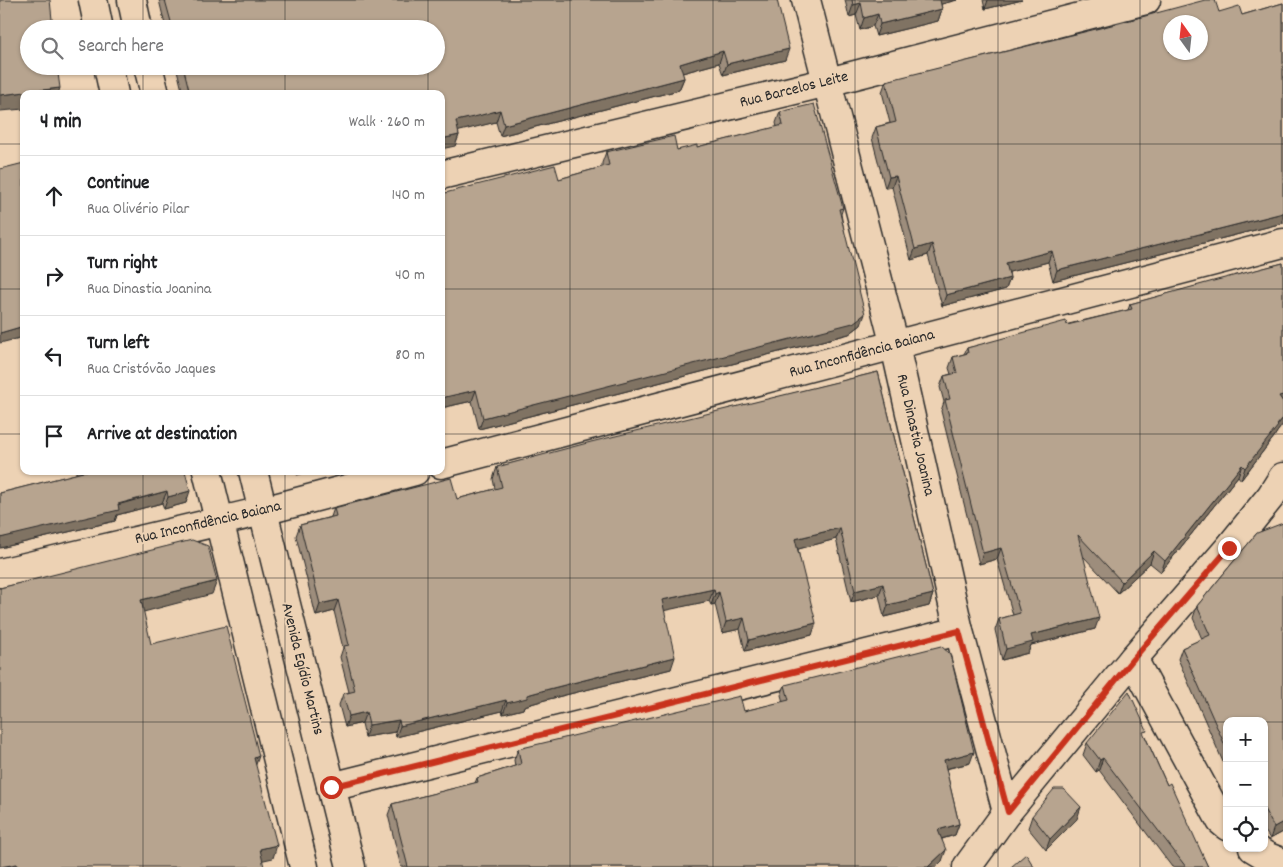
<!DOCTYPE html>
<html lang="en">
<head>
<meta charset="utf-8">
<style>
	:root { --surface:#fff; --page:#f6f6f6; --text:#202124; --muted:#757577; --line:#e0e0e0 }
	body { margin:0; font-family:Dekko,sans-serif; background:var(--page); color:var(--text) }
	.controls { position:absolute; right:15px; bottom:15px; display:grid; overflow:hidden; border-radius:10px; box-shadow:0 1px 4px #0004 }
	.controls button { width:45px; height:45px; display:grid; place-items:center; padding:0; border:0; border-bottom:1px solid var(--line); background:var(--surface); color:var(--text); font:25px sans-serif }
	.compass { position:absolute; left:1163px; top:15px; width:45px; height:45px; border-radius:50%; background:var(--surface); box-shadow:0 1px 4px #0004; rotate:345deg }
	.stop { position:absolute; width:15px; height:15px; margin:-11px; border:4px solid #c8321e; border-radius:50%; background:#fff }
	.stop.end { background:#c8321e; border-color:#fff; box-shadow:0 1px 5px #0008 }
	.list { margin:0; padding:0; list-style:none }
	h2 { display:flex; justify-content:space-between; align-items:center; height:65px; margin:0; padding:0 20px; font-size:21px }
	h2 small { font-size:16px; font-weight:400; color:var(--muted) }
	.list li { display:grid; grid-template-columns:32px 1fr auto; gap:15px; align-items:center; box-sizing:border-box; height:80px; padding:0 20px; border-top:1px solid var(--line) }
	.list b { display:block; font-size:19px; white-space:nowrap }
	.list p { margin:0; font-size:16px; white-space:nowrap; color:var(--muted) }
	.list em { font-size:16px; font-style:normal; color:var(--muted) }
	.icon { flex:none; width:28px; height:28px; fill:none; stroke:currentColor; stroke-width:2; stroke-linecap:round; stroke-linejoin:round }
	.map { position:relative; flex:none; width:1283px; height:867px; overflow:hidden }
	.search { position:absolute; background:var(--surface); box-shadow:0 1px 4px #0004; left:20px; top:20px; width:425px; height:55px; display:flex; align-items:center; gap:12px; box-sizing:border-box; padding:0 18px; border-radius:28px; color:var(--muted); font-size:19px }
	.panel { position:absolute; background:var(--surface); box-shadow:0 1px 4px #0004; left:20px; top:90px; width:425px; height:385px; border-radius:10px }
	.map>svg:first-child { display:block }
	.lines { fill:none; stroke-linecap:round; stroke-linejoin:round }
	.minor-casing { stroke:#2b2b2b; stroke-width:31 }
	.major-casing { stroke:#2b2b2b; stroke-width:31 }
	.minor { stroke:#edd2b4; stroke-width:28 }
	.major { stroke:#edd2b4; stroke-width:28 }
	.wall { fill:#9d8d7b; stroke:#2b2b2b }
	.shaded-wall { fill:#807364; stroke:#2b2b2b }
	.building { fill:#b7a48f; stroke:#2b2b2b; fill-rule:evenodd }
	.route { stroke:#c8321e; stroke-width:6 }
	.grid { fill:none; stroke:#2b2b2b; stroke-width:1; stroke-opacity:0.55 }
	.labels { text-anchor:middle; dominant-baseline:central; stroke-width:4; stroke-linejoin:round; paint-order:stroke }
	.street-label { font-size:16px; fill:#2b2b2b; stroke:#edd2b4 }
</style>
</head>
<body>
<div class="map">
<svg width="1283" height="867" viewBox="0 0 1283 867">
	<rect width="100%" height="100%" fill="#edd2b4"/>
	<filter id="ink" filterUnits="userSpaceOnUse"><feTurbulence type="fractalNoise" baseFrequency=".02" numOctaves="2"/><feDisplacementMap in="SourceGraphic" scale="10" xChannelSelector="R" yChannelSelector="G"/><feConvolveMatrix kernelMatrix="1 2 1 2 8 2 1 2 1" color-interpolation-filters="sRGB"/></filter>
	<g filter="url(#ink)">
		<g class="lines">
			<!-- minor casing -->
			<g class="minor-casing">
				<g id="minor">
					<polyline points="806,0 895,346 959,631 1007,812"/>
					<polyline points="441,175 828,82 1146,0"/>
					<polyline points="441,464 1283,243"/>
					<polyline points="0,573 263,511 415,471"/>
					<polyline points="1133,659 1221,821 1227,826"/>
					<polyline points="331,787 959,631"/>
					<polyline points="1253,848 1268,857 1283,863"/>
					<polyline points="967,867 1007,812 1133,659 1229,548 1271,496 1283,477"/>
				</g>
			</g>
			<!-- major casing -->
			<g class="major-casing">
				<g id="major">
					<polyline points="93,0 99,29"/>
					<polyline points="132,0 138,29"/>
					<polyline points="108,66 114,94"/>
					<polyline points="148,66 155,94"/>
					<polyline points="207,471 304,867"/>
					<polyline points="253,471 351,867"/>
				</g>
			</g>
			<!-- minor -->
			<use href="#minor" class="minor"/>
			<!-- major -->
			<use href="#major" class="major"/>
		</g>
		<!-- wall -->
		<g class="wall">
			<polygon points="159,0 777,0 785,60 723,75 719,63 682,73 684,78 679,90 500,136 496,122 474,127 458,131 459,135 455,146 441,94 183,94 176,66 436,66 436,29 166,29"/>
			<polygon points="845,0 957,0 941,4 942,9 938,21 876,36 873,26 860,30 856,15 849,17"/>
			<polygon points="983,0 1022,0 985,9"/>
			<polygon points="1283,3 1283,223 1053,281 1048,262 1009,272 1010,278 1006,289 942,306 928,255 911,260 892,187 885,188 872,138 876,127 890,123 882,92 886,81 1219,12 1242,15"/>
			<polygon points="780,112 843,208 841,214 861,325 849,334 479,429 472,401 441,408 441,194 559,179 602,167 602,163 606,152 677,150 697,147 777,127 776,123"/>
			<polygon points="1283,263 1283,424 1277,432 1274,437 1241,480 1238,476 1161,572 1150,563 1118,593 1083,556 1095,629 1031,645 1028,653 1002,660 995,630 999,619 1013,615 997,559 979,564 941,411 944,402 940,387 944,376 951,374 949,368 953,357 964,354 967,348 1128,310 1130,304"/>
			<polygon points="878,372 933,594 929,606 884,617 879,595 851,602 836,539 798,549 812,635 745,651 740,629 722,633 715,604 711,605 709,601 664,610 671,669 545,700 524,706 523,709 503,714 502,711 396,737 395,732 365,737 362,723 345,727 339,705 343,694 349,692 340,657 343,648 334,611 316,616 296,536 300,525 331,517 334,508 457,499 495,489 493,479 497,467"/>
			<polygon points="76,471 185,471 186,503 164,509 162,503 117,515 115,521 0,548 0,493 76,474"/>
			<polygon points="1257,533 1283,832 1270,839 1264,829 1264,721 1227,721 1227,771 1178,659 1182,648 1202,639 1193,618 1197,606"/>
			<polygon points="785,685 970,763 946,769 959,824 955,835 942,839 942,861 936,867 401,867 388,815 392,804 475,783 477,778 515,766 514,760 518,749 744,711 783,702 781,695"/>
			<polygon points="1145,736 1167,785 1208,867 1172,867 1099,770 1096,772 1083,755 1087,743"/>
			<polygon points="1032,816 1077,819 1046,850 1028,828"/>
		</g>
		<!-- shaded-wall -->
		<g class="shaded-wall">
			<polygon points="936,0 957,0 934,6"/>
			<polygon points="988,0 1022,0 985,9"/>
			<polygon points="861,3 856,15 849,17 853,5"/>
			<polygon points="942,9 938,21 876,36 880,24"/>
			<polygon points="878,14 873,26 860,30 864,18"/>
			<polygon points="789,49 785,60 723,75 727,64"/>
			<polygon points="723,51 719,63 675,75 680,64"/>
			<polygon points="684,78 679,90 500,136 504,125"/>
			<polygon points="60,88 58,94 24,94 24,109 0,111 0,95"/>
			<polygon points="500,110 496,122 452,133 456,121"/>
			<polygon points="459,135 455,146 441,149 441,139"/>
			<polygon points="896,176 892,187 885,188 889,177"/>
			<polygon points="1283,213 1283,223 1053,281 1057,270"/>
			<polygon points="932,244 928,255 911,260 915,249"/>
			<polygon points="1052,251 1048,262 1002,274 1006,263"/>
			<polygon points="1010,278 1006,289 942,306 946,295"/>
			<polygon points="865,314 861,325 849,334 479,429 483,418"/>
			<polygon points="24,326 24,337 0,343 0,333"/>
			<polygon points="476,390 472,401 441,408 441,398"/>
			<polygon points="1283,395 1283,405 1279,396"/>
			<polygon points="1283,418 1283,424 1277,432 1274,437 1241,480 1245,468"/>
			<polygon points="1242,465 1238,476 1161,572 1165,561"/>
			<polygon points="298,471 312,471 297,475"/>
			<polygon points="167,491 162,503 117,515 115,521 0,548 0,538"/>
			<polygon points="190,491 186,503 164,509 168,497"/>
			<polygon points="840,528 836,539 791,551 795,539"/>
			<polygon points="1001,548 997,559 979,564 983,553"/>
			<polygon points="1154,551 1150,563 1118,593 1122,582"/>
			<polygon points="217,581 212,594 136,614 141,600"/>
			<polygon points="883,584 879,595 851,602 855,591"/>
			<polygon points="714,589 709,601 658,612 662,600"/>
			<polygon points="719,592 715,604 711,605 715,594"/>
			<polygon points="933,594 929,606 884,617 888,605"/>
			<polygon points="338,600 334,611 316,616 320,604"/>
			<polygon points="744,618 740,629 722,633 726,622"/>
			<polygon points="1099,618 1095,629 1031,645 1028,653 1002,660 1006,649 1031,635"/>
			<polygon points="816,623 812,635 745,651 749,640"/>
			<polygon points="675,657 671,669 545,700 524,706 523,709 503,714 507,703 527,695 549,689"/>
			<polygon points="506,700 502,711 396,737 400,726"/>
			<polygon points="366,712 362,723 345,727 349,716"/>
			<polygon points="399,720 395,732 365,737 369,725"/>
			<polygon points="974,752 970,763 940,770 944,760"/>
			<polygon points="259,756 254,770 254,758"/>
			<polygon points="1103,758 1099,770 1096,772 1100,760"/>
			<polygon points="1081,807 1077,819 1046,850 1050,839"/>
			<polygon points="1283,822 1283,832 1270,839 1274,827"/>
			<polygon points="959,824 955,835 934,841 938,830"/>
			<polygon points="277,845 273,858 255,862 260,849"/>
			<polygon points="946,850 942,861 936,867 928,867"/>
			<polygon points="17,864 16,867 2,867"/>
		</g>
		<!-- building -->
		<g class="building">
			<polygon points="0,0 50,0 53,29 29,29 29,66 57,66 60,88 0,95"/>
			<polygon points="165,0 777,0 789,49 727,64 723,51 680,64 684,78 504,125 500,110 478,116 456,121 459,135 441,139 441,94 190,94 183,66 436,66 436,29 173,29"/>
			<polygon points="852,0 940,0 942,9 880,24 878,14 864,18 861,3 853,5"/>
			<path d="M1205 0H1215L1219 12 1239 6 1242 15 1283 3V213L1057 270 1052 251 1006 263 1010 278 946 295 932 244 915 249 896 176 889 177 876 127 896 122 886 81 1104 27ZM1170 22H1200V52H1170Z"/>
			<polygon points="814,104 843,208 839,209 865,314 853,323 483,418 476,390 441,398 441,194 555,165 559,179 609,165 606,152 674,136 677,150 697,145 697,147 783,125 780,112"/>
			<polygon points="24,163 24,326 0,333 0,169"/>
			<polygon points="1283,263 1283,395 1279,396 1283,402 1283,418 1277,425 1278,426 1245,468 1242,465 1165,561 1154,551 1122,582 1078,535 1099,618 1031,635 1033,642 1006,649 999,619 1020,613 1001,548 983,553 945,400 950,399 944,376 957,373 953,357 968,353 967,348 1066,321 1067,325 1132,309 1130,304 1217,280"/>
			<polygon points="878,372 933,594 888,605 883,584 855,591 840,528 795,539 816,623 749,640 744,618 726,622 719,592 715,594 714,589 662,600 675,657 549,689 527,695 527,698 507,703 506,700 400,726 399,720 369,725 366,712 349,716 343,694 355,691 344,646 349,645 338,600 320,604 300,525 336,516 334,508 451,478 457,499 502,487 497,467 591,442"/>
			<polygon points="83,471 185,471 190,491 168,497 167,491 118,504 119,510 0,538 0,493 83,472"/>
			<polygon points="1283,523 1283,822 1274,827 1264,809 1264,721 1227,721 1227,750 1182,648 1210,635 1197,606 1257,533"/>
			<polygon points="192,540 208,546 217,581 141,600 151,644 226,626 259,756 254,758 277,845 260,849 264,867 18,867 17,864 0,867 0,588"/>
			<polygon points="941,646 950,654 974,752 944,760 959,824 938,830 946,850 928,867 408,867 392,804 478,782 477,778 521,764 518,749 740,696 744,711 789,700 785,685"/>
			<polygon points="1129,691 1147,731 1143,732 1167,785 1170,783 1208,867 1186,867 1103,758 1100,760 1087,743"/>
			<polygon points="1054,789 1064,789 1081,807 1050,839 1032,816"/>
			<polygon points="1026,854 1034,867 1011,867"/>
		</g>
	</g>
	<g class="lines" filter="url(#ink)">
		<!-- route -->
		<polyline class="route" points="331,787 959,631 1008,812 1133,659 1229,548"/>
	</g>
	<!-- grid -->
	<path class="grid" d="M143 0V29M285 0V29M428 0V29M570 0V867M713 0V867M855 0V867M998 0V867M1140 0V867M143 66V94M285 66V94M428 66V94M0 144H24M441 144H1283M0 289H24M441 289H1283M0 434H24M441 434H1283M143 471V867M285 471V867M428 471V867M0 578H1283M0 722H1227M1264 722H1283"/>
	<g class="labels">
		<!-- street labels -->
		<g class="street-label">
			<text transform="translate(794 90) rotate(-14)">Rua Barcelos Leite</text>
			<text transform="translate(862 354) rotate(-15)">Rua Inconfidência Baiana</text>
			<text transform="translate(915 435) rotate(77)">Rua Dinastia Joanina</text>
			<text transform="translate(208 523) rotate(-13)">Rua Inconfidência Baiana</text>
			<text transform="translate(302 669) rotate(76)">Avenida Egídio Martins</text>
		</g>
	</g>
</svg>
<div class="controls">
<button>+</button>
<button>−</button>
<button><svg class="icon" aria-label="locate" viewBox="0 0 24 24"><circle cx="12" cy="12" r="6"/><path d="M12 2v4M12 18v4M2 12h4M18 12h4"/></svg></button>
</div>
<svg class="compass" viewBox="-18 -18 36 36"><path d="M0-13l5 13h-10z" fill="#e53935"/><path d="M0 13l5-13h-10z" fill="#757577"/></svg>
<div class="stop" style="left:331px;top:787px"></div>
<div class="stop end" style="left:1229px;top:548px"></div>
<div class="search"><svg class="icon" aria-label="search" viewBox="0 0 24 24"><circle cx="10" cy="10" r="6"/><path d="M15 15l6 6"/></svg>Search here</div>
<section class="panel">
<h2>4 min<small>Walk · 260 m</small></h2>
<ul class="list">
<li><svg class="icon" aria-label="ahead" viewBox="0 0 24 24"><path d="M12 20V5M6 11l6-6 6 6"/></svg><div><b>Continue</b><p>Rua Olivério Pilar</p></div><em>140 m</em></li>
<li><svg class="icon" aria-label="right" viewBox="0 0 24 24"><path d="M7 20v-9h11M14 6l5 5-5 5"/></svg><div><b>Turn right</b><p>Rua Dinastia Joanina</p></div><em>40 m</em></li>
<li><svg class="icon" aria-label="left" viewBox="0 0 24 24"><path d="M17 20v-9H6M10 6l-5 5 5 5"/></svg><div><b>Turn left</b><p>Rua Cristóvão Jaques</p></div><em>80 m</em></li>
<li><svg class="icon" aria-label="arrive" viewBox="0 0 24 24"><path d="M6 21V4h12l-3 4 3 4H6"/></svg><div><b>Arrive at destination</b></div></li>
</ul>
</section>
</div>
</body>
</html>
